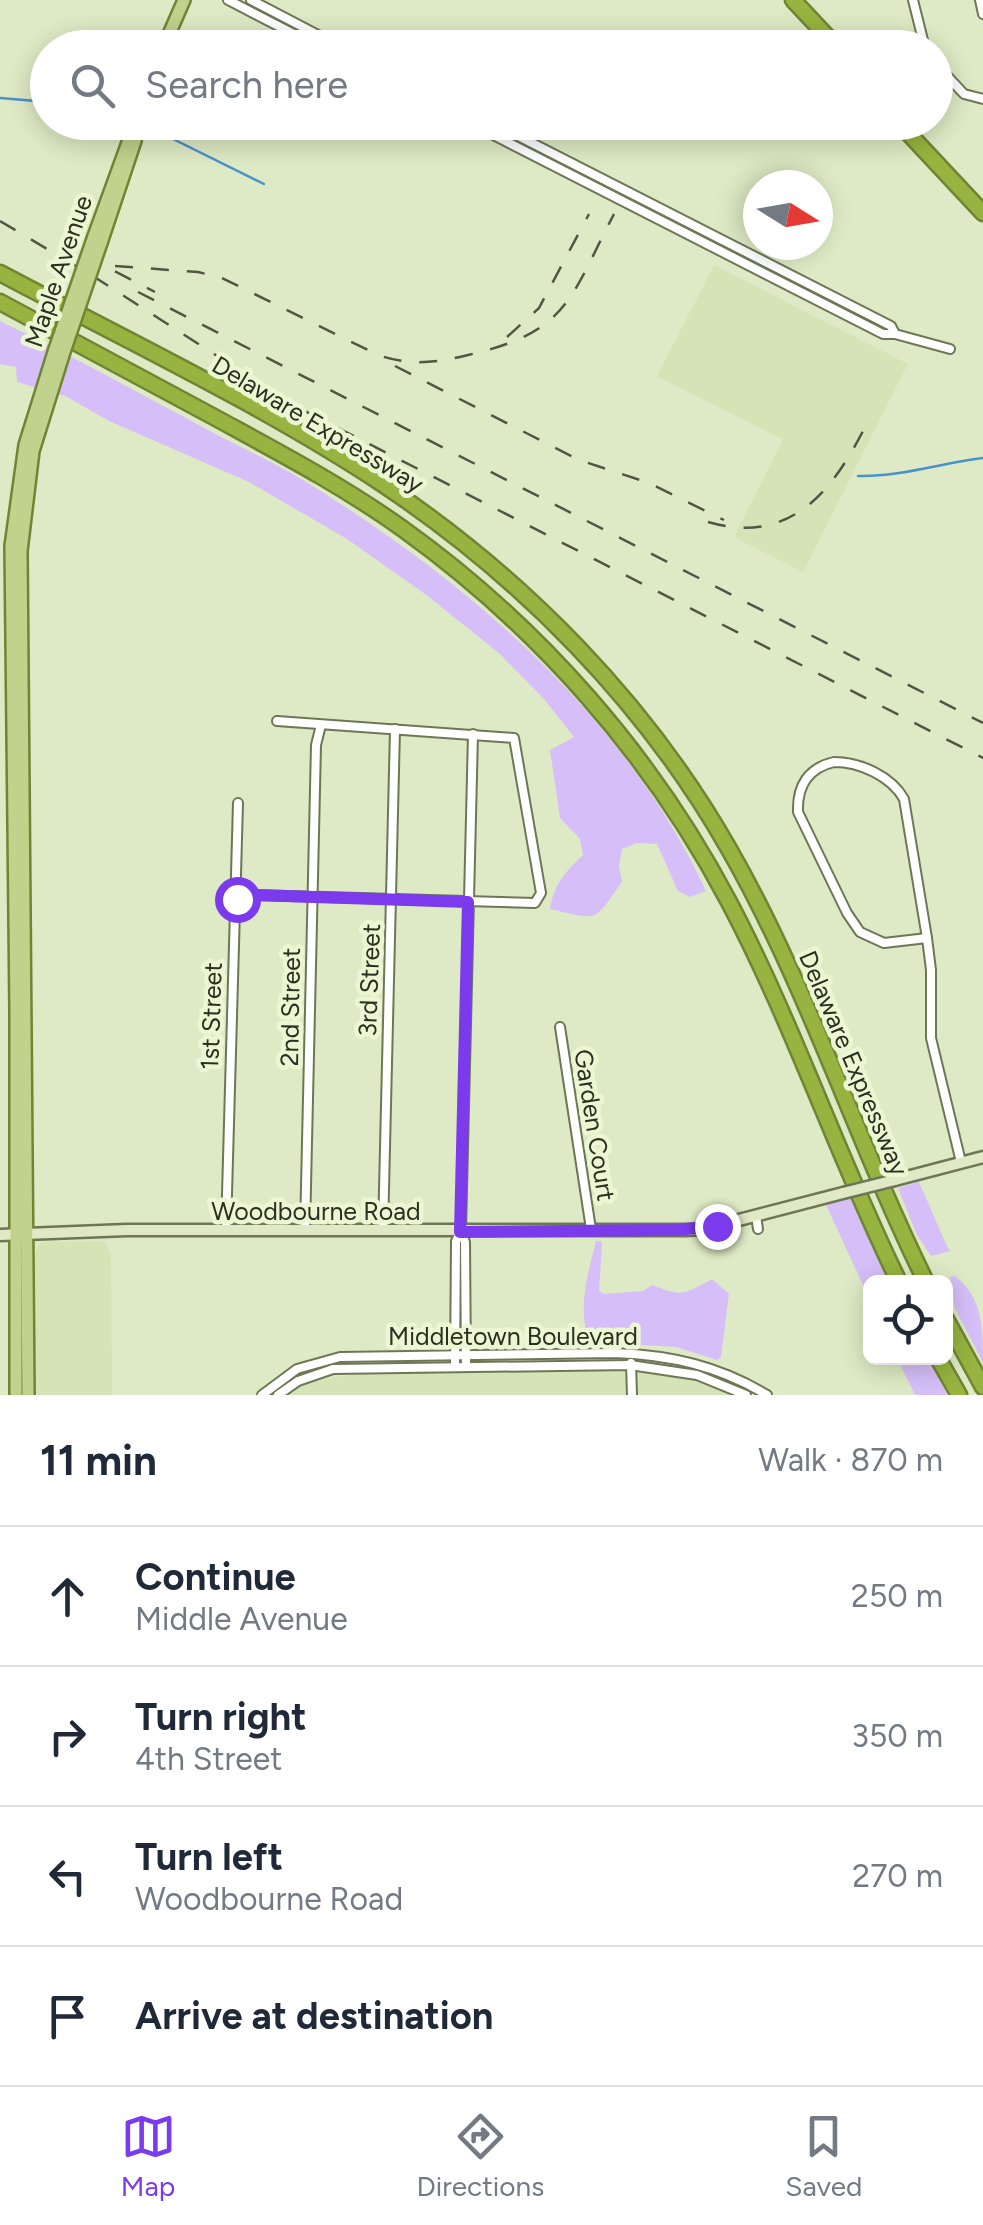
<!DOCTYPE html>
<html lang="en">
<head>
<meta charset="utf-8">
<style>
	:root { --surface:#fff; --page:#f2f2f3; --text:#1f2937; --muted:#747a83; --line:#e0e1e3; --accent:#7c3aed }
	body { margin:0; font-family:Figtree,sans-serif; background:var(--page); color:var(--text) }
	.controls { position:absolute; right:30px; bottom:30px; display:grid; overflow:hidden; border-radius:15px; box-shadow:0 5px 25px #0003 }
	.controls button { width:90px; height:90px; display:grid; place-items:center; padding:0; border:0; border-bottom:2px solid var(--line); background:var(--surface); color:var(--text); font:50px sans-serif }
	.compass { position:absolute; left:743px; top:170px; width:90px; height:90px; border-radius:50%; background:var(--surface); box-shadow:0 5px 25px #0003; rotate:101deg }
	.stop { position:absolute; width:30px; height:30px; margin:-22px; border:8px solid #7c3aed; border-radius:50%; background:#fff }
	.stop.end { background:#7c3aed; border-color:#fff; box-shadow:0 2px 10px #0008 }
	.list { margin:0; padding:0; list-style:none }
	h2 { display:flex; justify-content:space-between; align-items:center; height:130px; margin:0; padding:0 40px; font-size:42px }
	h2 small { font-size:32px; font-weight:400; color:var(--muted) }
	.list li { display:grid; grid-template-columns:65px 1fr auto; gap:30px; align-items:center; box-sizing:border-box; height:140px; padding:0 40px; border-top:2px solid var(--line) }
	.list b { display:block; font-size:38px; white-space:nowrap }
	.list p { margin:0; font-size:32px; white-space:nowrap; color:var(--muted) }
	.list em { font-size:32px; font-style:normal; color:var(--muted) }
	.icon { flex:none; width:55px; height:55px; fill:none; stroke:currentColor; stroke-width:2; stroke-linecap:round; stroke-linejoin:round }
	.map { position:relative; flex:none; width:983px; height:1395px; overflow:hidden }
	.search { position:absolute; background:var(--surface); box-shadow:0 5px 25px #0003; left:30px; right:30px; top:30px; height:110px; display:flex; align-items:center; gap:25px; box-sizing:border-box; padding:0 35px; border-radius:55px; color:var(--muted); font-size:38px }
	.sheet { height:690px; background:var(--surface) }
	nav { display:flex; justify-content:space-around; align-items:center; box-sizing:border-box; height:140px; border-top:2px solid var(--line); background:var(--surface); font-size:28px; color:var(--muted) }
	nav a { display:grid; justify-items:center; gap:5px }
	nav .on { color:var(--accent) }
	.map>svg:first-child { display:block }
	.built { fill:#d5e4b7 }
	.green { fill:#d6bff9 }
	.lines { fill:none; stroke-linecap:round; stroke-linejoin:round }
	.stream { stroke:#4792c9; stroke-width:2.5 }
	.minor-casing { stroke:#6d7756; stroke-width:12 }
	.secondary-casing { stroke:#6d7756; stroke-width:15 }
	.primary-casing { stroke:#708534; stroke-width:16 }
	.motorway-casing { stroke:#708534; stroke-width:19 }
	.minor { stroke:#fff; stroke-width:8 }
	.secondary { stroke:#e0e8c5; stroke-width:10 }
	.primary { stroke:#c0d28c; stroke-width:11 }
	.motorway { stroke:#96b43f; stroke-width:14 }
	.rail { stroke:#505643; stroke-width:2.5; stroke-dasharray:18 18; stroke-linecap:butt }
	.secondary-bridge-casing { stroke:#6d7756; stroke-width:15; stroke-linecap:butt }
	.primary-bridge-casing { stroke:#708534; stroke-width:16; stroke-linecap:butt }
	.secondary-bridge { stroke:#e0e8c5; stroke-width:10 }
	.primary-bridge { stroke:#c0d28c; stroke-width:11 }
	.route { stroke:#7c3aed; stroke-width:12 }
	.labels { text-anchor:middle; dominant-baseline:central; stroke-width:9; stroke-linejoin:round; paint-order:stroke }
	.street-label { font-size:25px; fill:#2a2f20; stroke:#ebf7d2 }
</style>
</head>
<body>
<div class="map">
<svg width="983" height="1395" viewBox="0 0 983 1395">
	<rect width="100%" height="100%" fill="#deeac5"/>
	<!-- built -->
	<g class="built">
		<polygon points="714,265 908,364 803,572 734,537 783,440 657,376"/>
		<polygon points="104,1241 111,1255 112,1395 36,1395 34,1254 41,1242"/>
		<polygon points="616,1369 656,1372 701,1382 734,1395 287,1395 294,1389 323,1379 357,1374"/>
	</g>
	<!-- green -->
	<g class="green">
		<path d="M0 321C71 355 139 393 208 430 239 447 272 461 303 480 467 581 623 713 706 891L690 897 678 891 657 844 637 843 622 849 619 866 622 882C592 924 600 920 550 909 554 884 566 871 583 855L580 839 560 818 550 750 574 737 544 699 499 653 425 594 347 539 249 482 109 421 65 396 17 382 16 367 0 364Z"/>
		<polygon points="919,1182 946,1244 950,1251 931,1256 917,1235 898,1188"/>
		<polygon points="855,1197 892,1282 870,1282 870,1300 826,1205"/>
		<path d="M596 1241H601L602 1245 599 1291 604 1294 643 1291 652 1285C683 1297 683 1295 712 1279L729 1294 721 1357 717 1360 676 1347 624 1344 607 1348 591 1342C575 1314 589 1270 596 1241Z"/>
		<path d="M955 1276C983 1298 983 1329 983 1363L955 1308 950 1277Z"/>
		<polygon points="897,1358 929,1358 947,1395 915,1395"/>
	</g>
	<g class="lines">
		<!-- stream -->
		<g class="stream">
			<polyline points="0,98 48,102"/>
			<polyline points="161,133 264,184"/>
			<path d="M858 476C900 477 941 463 983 458"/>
		</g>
		<!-- minor casing -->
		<g class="minor-casing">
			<g id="minor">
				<polyline points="228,0 321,48"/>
				<polyline points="251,0 343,48"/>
				<polyline points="913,0 925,48"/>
				<polyline points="980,0 983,14"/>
				<polyline points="936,64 964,94 983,99"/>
				<polyline points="468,122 883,334 895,334 950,349"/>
				<polyline points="491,122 891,326 895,334"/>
				<path d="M834 762C860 762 891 776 904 799L927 938 884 943 860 932 847 913 798 812C797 786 808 768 834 762Z"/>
				<polyline points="235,902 239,896 252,895 535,903 541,893 514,738 277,721"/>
				<polyline points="927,938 931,970 931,1038 961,1162"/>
				<polyline points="560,1027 591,1229"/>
				<polyline points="756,1216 758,1229"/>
				<polyline points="226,1230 238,803"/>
				<polyline points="305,1231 316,745 321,725"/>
				<polyline points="383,1231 395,729"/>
				<polyline points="461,1231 465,1242 466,1367"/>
				<polyline points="631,1363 632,1395"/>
				<polyline points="455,1367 456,1241 461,1231 473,734"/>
				<path d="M262 1395 297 1369 340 1357 615 1353C671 1355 719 1366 767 1395"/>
				<polyline points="278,1395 298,1381 333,1369 630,1365 697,1375 746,1395"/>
			</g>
		</g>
		<!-- secondary casing -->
		<g class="secondary-casing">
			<g id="secondary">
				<polyline points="895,1180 983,1157"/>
				<polyline points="0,1235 127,1230 686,1230 704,1229 843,1193"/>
			</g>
		</g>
		<!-- primary casing -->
		<g class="primary-casing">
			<g id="primary">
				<polyline points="163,48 184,0"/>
				<polyline points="93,239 134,126"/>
				<polyline points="101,243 135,141 138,122"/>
				<polyline points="16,1395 16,1011 11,546 25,445 55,349"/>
				<polyline points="28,1395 21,551 33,451 63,355"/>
			</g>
		</g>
		<!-- motorway casing -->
		<g class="motorway-casing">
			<g id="motorway">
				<polyline points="793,0 838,48"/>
				<polyline points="898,122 983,213"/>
				<path d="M0 273C126 340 265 406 384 485 523 578 646 703 729 849 808 987 856 1140 926 1282"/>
				<path d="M0 302C71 340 142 378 214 417 278 452 343 486 403 529 538 626 651 754 729 902 794 1025 838 1158 899 1282"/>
				<polyline points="946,1319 983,1387"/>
				<polyline points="938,1358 959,1395"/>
			</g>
		</g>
		<!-- minor -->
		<use href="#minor" class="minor"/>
		<!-- secondary -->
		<use href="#secondary" class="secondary"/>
		<!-- primary -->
		<use href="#primary" class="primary"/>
		<!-- motorway -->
		<use href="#motorway" class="motorway"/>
		<!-- rail -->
		<g class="rail">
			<polyline points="0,221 96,278 293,405 983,758"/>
			<polyline points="83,255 155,292"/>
			<path d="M115 266 198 272 222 278 378 355C410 366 436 363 468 355 569 332 570 298 614 214"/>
			<polyline points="138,292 983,723"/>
			<polyline points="507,337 539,308 589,214"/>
			<polyline points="395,366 579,460 649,483 724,520"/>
			<path d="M708 522C795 547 837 485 870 417"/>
		</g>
		<!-- secondary-bridge casing -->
		<g class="secondary-bridge-casing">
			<polyline id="secondary-bridge" points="843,1193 895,1180"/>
		</g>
		<!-- primary-bridge casing -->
		<g class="primary-bridge-casing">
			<g id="primary-bridge">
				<polyline points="55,349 93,239"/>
				<polyline points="63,355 101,243"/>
			</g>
		</g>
		<!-- secondary-bridge -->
		<use href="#secondary-bridge" class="secondary-bridge"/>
		<!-- primary-bridge -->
		<use href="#primary-bridge" class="primary-bridge"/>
	</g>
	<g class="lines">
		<!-- route -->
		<polyline class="route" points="237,899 252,895 468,902 460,1232 676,1230 717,1226"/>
	</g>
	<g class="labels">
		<!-- street labels -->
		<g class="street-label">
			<text transform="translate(58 271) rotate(-71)">Maple Avenue</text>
			<text transform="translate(318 424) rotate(31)">Delaware Expressway</text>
			<text transform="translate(369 980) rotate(-88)">3rd Street</text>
			<text transform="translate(290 1007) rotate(-89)">2nd Street</text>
			<text transform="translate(211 1016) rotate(-88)">1st Street</text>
			<text transform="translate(854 1063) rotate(67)">Delaware Expressway</text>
			<text transform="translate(595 1125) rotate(81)">Garden Court</text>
			<text x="316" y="1211">Woodbourne Road</text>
			<text x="513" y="1336">Middletown Boulevard</text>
		</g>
	</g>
</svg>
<div class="controls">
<button><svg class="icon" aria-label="locate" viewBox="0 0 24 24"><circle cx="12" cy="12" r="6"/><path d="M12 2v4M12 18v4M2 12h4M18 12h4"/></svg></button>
</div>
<svg class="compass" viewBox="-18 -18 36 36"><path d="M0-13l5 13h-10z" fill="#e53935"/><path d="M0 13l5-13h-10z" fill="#747a83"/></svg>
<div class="stop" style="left:237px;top:899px"></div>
<div class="stop end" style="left:717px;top:1226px"></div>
<div class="search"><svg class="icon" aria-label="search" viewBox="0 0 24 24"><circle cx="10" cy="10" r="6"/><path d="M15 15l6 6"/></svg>Search here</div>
</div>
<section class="sheet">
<h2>11 min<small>Walk · 870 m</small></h2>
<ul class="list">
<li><svg class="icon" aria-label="ahead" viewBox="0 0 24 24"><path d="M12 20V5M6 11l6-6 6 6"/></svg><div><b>Continue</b><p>Middle Avenue</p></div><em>250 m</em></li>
<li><svg class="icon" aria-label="right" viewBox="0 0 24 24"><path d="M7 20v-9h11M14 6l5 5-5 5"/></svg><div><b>Turn right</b><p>4th Street</p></div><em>350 m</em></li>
<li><svg class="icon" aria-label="left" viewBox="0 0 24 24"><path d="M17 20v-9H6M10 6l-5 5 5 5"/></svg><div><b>Turn left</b><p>Woodbourne Road</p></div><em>270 m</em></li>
<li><svg class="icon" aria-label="arrive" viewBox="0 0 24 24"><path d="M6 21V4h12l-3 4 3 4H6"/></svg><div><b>Arrive at destination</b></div></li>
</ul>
</section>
<nav>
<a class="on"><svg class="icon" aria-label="map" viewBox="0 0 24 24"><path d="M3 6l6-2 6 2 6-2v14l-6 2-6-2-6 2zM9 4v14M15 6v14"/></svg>Map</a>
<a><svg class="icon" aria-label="directions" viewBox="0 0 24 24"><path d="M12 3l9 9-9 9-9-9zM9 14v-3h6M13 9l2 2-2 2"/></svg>Directions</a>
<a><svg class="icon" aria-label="saved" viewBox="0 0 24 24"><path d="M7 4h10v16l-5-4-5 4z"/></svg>Saved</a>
</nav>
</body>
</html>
